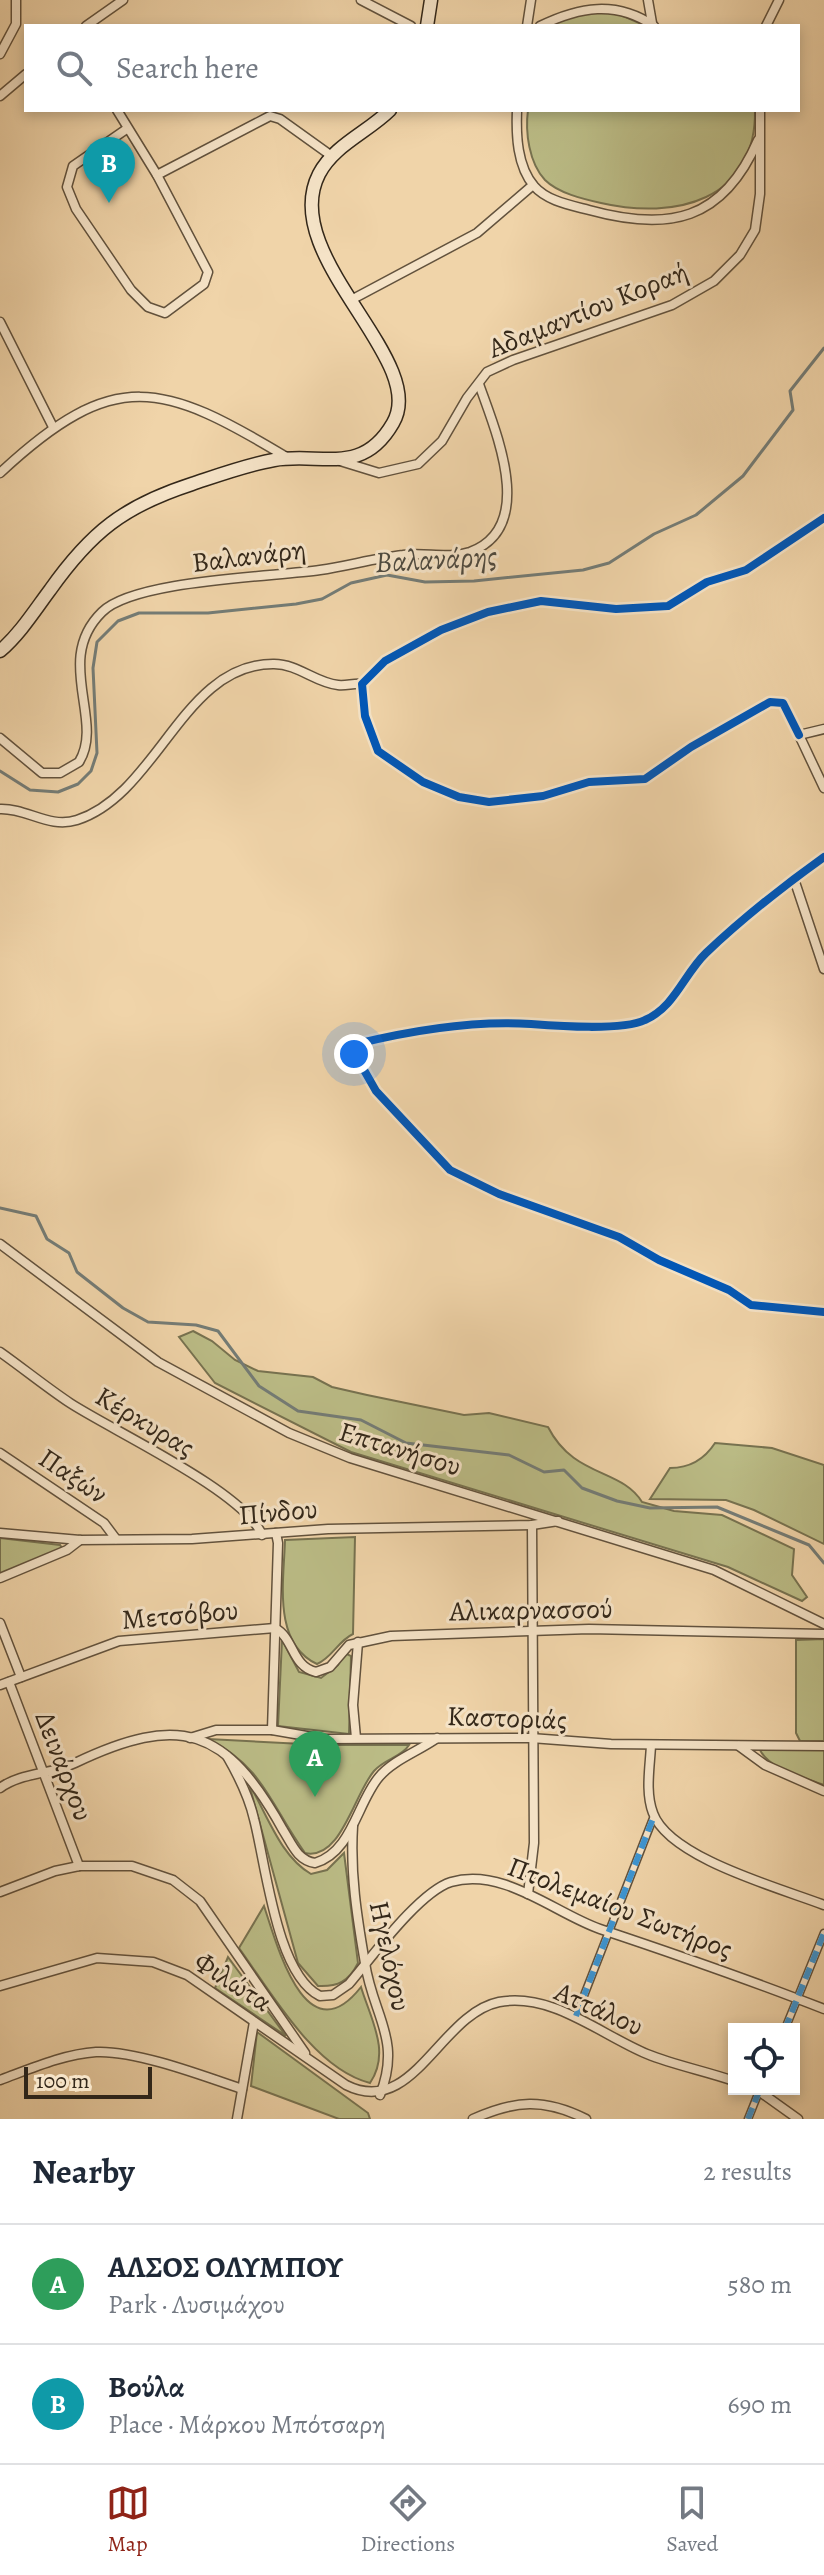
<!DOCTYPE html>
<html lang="en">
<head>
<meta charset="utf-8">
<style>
	:root { --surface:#fff; --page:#f2f2f3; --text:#1f2937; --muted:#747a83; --line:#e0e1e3; --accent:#8f2418 }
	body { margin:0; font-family:Alegreya,serif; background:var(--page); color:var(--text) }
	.controls { position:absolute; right:24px; bottom:24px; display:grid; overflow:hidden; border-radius:0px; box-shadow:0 4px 12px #0003 }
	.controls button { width:72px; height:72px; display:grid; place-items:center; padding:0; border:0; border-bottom:2px solid var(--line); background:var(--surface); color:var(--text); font:40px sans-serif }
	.scale { position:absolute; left:24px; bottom:20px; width:128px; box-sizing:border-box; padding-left:8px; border:4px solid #332719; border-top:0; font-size:22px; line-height:28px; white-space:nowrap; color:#332719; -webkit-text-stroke:6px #f5e3c7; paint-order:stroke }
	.you { position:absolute; left:354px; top:1054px; width:28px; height:28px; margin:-20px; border:6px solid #fff; border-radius:50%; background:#1a73e8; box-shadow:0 0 0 12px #1a73e833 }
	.badge { display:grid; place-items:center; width:52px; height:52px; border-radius:50%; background:var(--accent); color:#fff; font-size:26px; font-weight:700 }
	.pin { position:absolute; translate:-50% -66px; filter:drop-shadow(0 2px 4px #0008) }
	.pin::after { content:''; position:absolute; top:42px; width:28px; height:24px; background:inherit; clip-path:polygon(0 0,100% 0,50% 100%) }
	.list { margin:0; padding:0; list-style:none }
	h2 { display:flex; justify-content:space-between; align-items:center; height:104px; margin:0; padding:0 32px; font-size:34px }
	h2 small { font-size:26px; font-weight:400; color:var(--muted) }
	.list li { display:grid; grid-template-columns:52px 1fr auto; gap:24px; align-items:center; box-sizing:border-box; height:120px; padding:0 32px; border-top:2px solid var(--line) }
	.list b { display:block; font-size:30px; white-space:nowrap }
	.list p { margin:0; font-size:26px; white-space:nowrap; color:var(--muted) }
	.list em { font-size:26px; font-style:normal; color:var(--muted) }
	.icon { flex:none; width:44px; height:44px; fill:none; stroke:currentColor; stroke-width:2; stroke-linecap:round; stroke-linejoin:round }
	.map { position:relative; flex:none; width:824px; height:2119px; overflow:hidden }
	.search { position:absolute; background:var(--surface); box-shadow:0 4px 12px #0003; left:24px; right:24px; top:24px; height:88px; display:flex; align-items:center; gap:20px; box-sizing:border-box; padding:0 28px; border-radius:0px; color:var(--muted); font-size:30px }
	.sheet { height:344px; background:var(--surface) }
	nav { display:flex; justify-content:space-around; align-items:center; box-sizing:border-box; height:112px; border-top:2px solid var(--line); background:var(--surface); font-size:22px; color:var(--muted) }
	nav a { display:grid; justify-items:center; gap:4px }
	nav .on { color:var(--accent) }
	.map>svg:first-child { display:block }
	.green { fill:#bbbc86; stroke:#777250; stroke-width:2 }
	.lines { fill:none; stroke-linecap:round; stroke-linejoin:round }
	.stream { stroke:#747c76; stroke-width:3 }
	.pedestrian-casing { stroke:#62523d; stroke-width:9 }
	.minor-casing { stroke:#62523d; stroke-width:11 }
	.secondary-casing { stroke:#332719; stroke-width:15 }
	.pedestrian { stroke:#f5e3c7; stroke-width:6 }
	.minor { stroke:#f5e3c7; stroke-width:8 }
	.secondary { stroke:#f5e3c7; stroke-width:12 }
	.quiet { stroke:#3d96d4; stroke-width:6; stroke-dasharray:12 6; stroke-linecap:butt }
	.cycleway-casing { stroke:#f5e3c7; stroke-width:13 }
	.cycleway { stroke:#0057b8; stroke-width:8 }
	.labels { text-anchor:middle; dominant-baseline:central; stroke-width:6; stroke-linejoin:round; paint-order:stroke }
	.street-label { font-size:28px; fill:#332719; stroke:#f5e3c7 }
	.water-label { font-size:30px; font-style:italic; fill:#4e4a40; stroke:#f5e3c7 }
</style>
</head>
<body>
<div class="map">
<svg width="824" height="2119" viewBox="0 0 824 2119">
	<rect width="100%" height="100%" fill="#f0d4a9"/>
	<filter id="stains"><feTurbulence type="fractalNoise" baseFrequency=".0025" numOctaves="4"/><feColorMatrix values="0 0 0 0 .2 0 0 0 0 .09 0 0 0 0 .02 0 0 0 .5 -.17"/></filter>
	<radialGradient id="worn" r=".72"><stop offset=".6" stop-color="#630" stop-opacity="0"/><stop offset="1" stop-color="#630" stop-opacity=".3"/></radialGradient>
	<!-- green -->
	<g class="green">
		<polygon points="588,10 621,15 646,26 548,26"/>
		<path d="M528 110H755C756 201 675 220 601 203 583 199 558 193 545 180 529 163 525 132 528 110Z"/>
		<path d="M193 1331 212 1341 235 1360 258 1371 313 1377 332 1387 367 1395 464 1415 489 1413 548 1427C574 1478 621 1468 642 1502L674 1511 722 1515 794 1549 792 1575 807 1597 802 1601 728 1567 351 1452 215 1383 179 1337Z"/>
		<path d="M715 1443 772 1448 824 1465V1544L754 1510 726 1500 650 1499 670 1468C689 1468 704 1460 715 1443Z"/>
		<path d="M355 1537 353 1634C338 1641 332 1658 317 1664 272 1643 284 1580 285 1540Z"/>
		<polygon points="0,1538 60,1545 62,1548 0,1574"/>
		<polygon points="824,1639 824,1741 800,1741 796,1733 796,1640"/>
		<polygon points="282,1640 299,1672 321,1678 338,1665 345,1653 351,1656 349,1734 278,1726"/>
		<path d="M208 1739 322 1745H409C402 1757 384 1759 374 1771 354 1794 341 1861 305 1853 271 1806 264 1767 208 1739Z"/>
		<path d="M760 1750H824V1785C804 1777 770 1770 760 1750Z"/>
		<path d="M249 1784C267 1814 280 1856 311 1874L327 1870 344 1853 358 1963C349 1981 338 1987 318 1986L298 1963Z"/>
		<path d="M264 1906C277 1945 306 2057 361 1987 371 2020 391 2052 370 2083 314 2069 271 1992 239 1948Z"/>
		<polygon points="228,1957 286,2036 215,1988"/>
		<polygon points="257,2032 368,2113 370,2119 339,2119 251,2086"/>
	</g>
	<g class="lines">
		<!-- stream -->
		<g class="stream">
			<polyline points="0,771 30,790 58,792 78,784 91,771 97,753 93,668 97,642 118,621 139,613 208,613 296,604 322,599 351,583 387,575 425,582 474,581 583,570 609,563 654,534 696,515 743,476 793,410 790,391 824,348"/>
			<polyline points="0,1208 36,1216 47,1239 69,1253 77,1272 123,1308 148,1322 196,1325 218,1331 259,1386 298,1411 361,1420 406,1443 509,1455 544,1472 564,1470 582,1488 617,1501 650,1508 717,1507 809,1545 824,1563"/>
		</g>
		<!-- pedestrian casing -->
		<g class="pedestrian-casing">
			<g id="pedestrian">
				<polyline points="576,2016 654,1816"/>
				<polyline points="785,2029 824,1933"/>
				<polyline points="748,2119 760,2089"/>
			</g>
		</g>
		<!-- minor casing -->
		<g class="minor-casing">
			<g id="minor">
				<polyline points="361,0 411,26"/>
				<polyline points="648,0 652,23"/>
				<polyline points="86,26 123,0"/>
				<polyline points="527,26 531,0"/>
				<path d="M540 26C579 7 616 0 654 26"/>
				<polyline points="766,26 779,0"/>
				<polyline points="0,54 16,24 16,0"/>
				<polyline points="0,96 26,74"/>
				<polyline points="117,110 157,175 208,272 204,284 165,313 148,307 131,290 76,209 67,187 73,166 128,128"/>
				<path d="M517 110C516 135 517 166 534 186 547 201 570 205 589 210 669 232 723 221 758 140"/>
				<polyline points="157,175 270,116 280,119 333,157"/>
				<polyline points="351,300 477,233 533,185"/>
				<polyline points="0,322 53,427"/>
				<polyline points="340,461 379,473 418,464 442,441 467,398 487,372 513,360 672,305 714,281 740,255 755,230 760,194 760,110"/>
				<path d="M0 473C115 366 162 382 288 458"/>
				<polyline points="824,729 799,735 824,788"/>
				<polyline points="799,735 783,703 770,702 691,747 645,779 589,782 543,796 489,802 459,797 423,782 378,751 365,716 362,684 385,661 441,630 488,612 541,601 616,609 668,606 707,582 746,570 824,518"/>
				<path d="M0 738 42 773H60L79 762C105 720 53 660 102 612 134 580 271 577 320 570 348 566 375 558 403 555 425 552 449 559 470 552 538 527 495 430 479 384"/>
				<path d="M0 809C27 808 49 829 77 820 158 794 183 663 274 664 298 664 316 683 338 685 346 686 354 683 362 684"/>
				<path d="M824 857C782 887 743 918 706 953 684 974 675 1007 645 1020 622 1031 557 1026 531 1024 472 1020 413 1030 356 1044L360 1063 376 1091 450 1170 499 1194 619 1237 659 1260 729 1290 751 1305 824 1312"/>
				<polyline points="794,879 824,969"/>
				<polyline points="0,1244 158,1362 289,1433 350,1458 714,1570 824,1624"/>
				<path d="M0 1352C24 1369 46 1387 70 1403 113 1431 245 1492 262 1535"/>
				<polyline points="0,1453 104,1523 116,1539"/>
				<polyline points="0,1533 80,1540 192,1539 328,1529 532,1525 558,1521"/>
				<polyline points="0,1578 67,1550 80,1540"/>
				<polyline points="0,1623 21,1677"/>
				<polyline points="9,1682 79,1866"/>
				<path d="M0 1685 119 1641 275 1628C294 1638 292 1667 316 1672L330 1667 349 1645 391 1636 589 1629 824 1634"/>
				<polyline points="272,1730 278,1543 276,1533"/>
				<polyline points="190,1738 216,1730 272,1730 324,1739 531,1738 611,1744 824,1746"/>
				<polyline points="356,1738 353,1705 358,1642"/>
				<path d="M651 1745C650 1767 645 1792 653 1813 669 1858 780 1888 824 1905"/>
				<polyline points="739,1746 765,1765 824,1791"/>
				<path d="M227 1756C238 1775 249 1797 254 1819 266 1864 276 1974 320 1996L333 1995 349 1984C372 1957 419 1892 451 1882 504 1867 554 1913 600 1929 675 1954 750 1980 824 2009"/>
				<path d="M0 1788C22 1772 50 1775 75 1763 180 1713 226 1727 283 1830 292 1844 297 1860 315 1863 352 1852 357 1803 379 1777 393 1760 419 1751 437 1738"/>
				<path d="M353 1826C350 1873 357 1917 365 1963 373 2016 402 2039 380 2095"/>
				<polyline points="0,1892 55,1871 79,1866 132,1866 173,1880 200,1901 305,2053"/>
				<polyline points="528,1894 534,1843 532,1525"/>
				<path d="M0 1986 97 1958 153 1962 187 1975 346 2085C413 2119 440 2014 499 2002 552 1992 601 2035 647 2054 674 2065 705 2071 734 2081"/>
				<path d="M0 2080C30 2069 64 2054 96 2052 135 2050 204 2076 242 2089"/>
				<polyline points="756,2089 798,2119"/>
				<polyline points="237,2119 254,2022"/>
				<path d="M473 2119C515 2100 544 2098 586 2119"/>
			</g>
		</g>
		<!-- secondary casing -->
		<g class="secondary-casing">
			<g id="secondary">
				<polyline points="427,26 431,0"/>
				<path d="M0 651C20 634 35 610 50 590 91 532 124 506 192 484 219 475 246 465 274 460 321 452 362 477 393 423 430 360 277 256 319 174 334 145 368 132 390 110"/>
			</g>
		</g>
		<!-- pedestrian -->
		<use href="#pedestrian" class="pedestrian"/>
		<!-- minor -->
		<use href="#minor" class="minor"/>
		<!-- secondary -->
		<use href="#secondary" class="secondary"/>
		<!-- quiet -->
		<g class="quiet">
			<polyline points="576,2016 654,1816"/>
			<polyline points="785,2029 824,1933"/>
			<polyline points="748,2119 760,2089"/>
		</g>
		<!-- cycleway casing -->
		<g class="cycleway-casing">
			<g id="cycleway">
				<polyline points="799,735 783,703 770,702 691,747 645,779 589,782 543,796 489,802 459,797 423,782 378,751 365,716 362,684 385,661 441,630 488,612 541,601 616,609 668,606 707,582 746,570 824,518"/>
				<path d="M824 857C782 887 743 918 706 953 684 974 675 1007 645 1020 622 1031 557 1026 531 1024 472 1020 413 1030 356 1044L360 1063 376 1091 450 1170 499 1194 619 1237 659 1260 729 1290 751 1305 824 1312"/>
			</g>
		</g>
		<!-- cycleway -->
		<use href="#cycleway" class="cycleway"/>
	</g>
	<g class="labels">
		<!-- street labels -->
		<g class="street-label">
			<text transform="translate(588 310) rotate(-22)">Αδαμαντίου Κοραή</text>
			<text transform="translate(249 556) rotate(-7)">Βαλανάρη</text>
			<text transform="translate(145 1422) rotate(31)">Κέρκυρας</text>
			<text transform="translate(400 1449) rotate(17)">Επτανήσου</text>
			<text transform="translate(73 1476) rotate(34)">Παξών</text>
			<text transform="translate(278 1512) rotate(-5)">Πίνδου</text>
			<text transform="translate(531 1610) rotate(-1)">Αλικαρνασσού</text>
			<text transform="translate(180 1615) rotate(-5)">Μετσόβου</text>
			<text transform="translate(507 1718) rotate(2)">Καστοριάς</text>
			<text transform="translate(64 1766) rotate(69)">Δεινάρχου</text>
			<text transform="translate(620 1908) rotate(21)">Πτολεμαίου Σωτήρος</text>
			<text transform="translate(390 1956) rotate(78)">Ηγελόχου</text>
			<text transform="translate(233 1982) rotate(33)">Φιλώτα</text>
			<text transform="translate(599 2009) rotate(24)">Αττάλου</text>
		</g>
		<!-- water labels -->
		<g class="water-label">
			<text transform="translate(436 559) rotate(-3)">Βαλανάρης</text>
		</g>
	</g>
	<rect width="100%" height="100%" filter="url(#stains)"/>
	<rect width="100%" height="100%" fill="url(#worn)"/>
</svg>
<div class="controls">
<button><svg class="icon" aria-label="locate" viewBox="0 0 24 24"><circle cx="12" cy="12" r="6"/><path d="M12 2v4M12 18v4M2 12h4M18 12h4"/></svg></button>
</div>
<div class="scale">100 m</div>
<div class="you"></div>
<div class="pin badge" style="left:315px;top:1797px;background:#2e9e5b">A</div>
<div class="pin badge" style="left:109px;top:203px;background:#0f9aa8">B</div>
<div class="search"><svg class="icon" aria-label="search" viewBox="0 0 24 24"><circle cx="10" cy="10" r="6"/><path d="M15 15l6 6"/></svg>Search here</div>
</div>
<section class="sheet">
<h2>Nearby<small>2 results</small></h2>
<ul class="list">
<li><span class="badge" style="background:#2e9e5b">A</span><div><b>ΑΛΣΟΣ ΟΛΥΜΠΟΥ</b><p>Park · Λυσιμάχου</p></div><em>580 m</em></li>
<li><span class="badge" style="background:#0f9aa8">B</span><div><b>Βούλα</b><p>Place · Μάρκου Μπότσαρη</p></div><em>690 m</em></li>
</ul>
</section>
<nav>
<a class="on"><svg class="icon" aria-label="map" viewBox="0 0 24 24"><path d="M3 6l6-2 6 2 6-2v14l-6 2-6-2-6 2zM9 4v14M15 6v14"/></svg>Map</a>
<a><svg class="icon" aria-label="directions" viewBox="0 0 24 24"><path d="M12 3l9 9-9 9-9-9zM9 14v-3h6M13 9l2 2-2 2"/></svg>Directions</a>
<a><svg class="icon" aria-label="saved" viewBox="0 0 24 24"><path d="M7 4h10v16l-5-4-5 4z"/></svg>Saved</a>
</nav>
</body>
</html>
